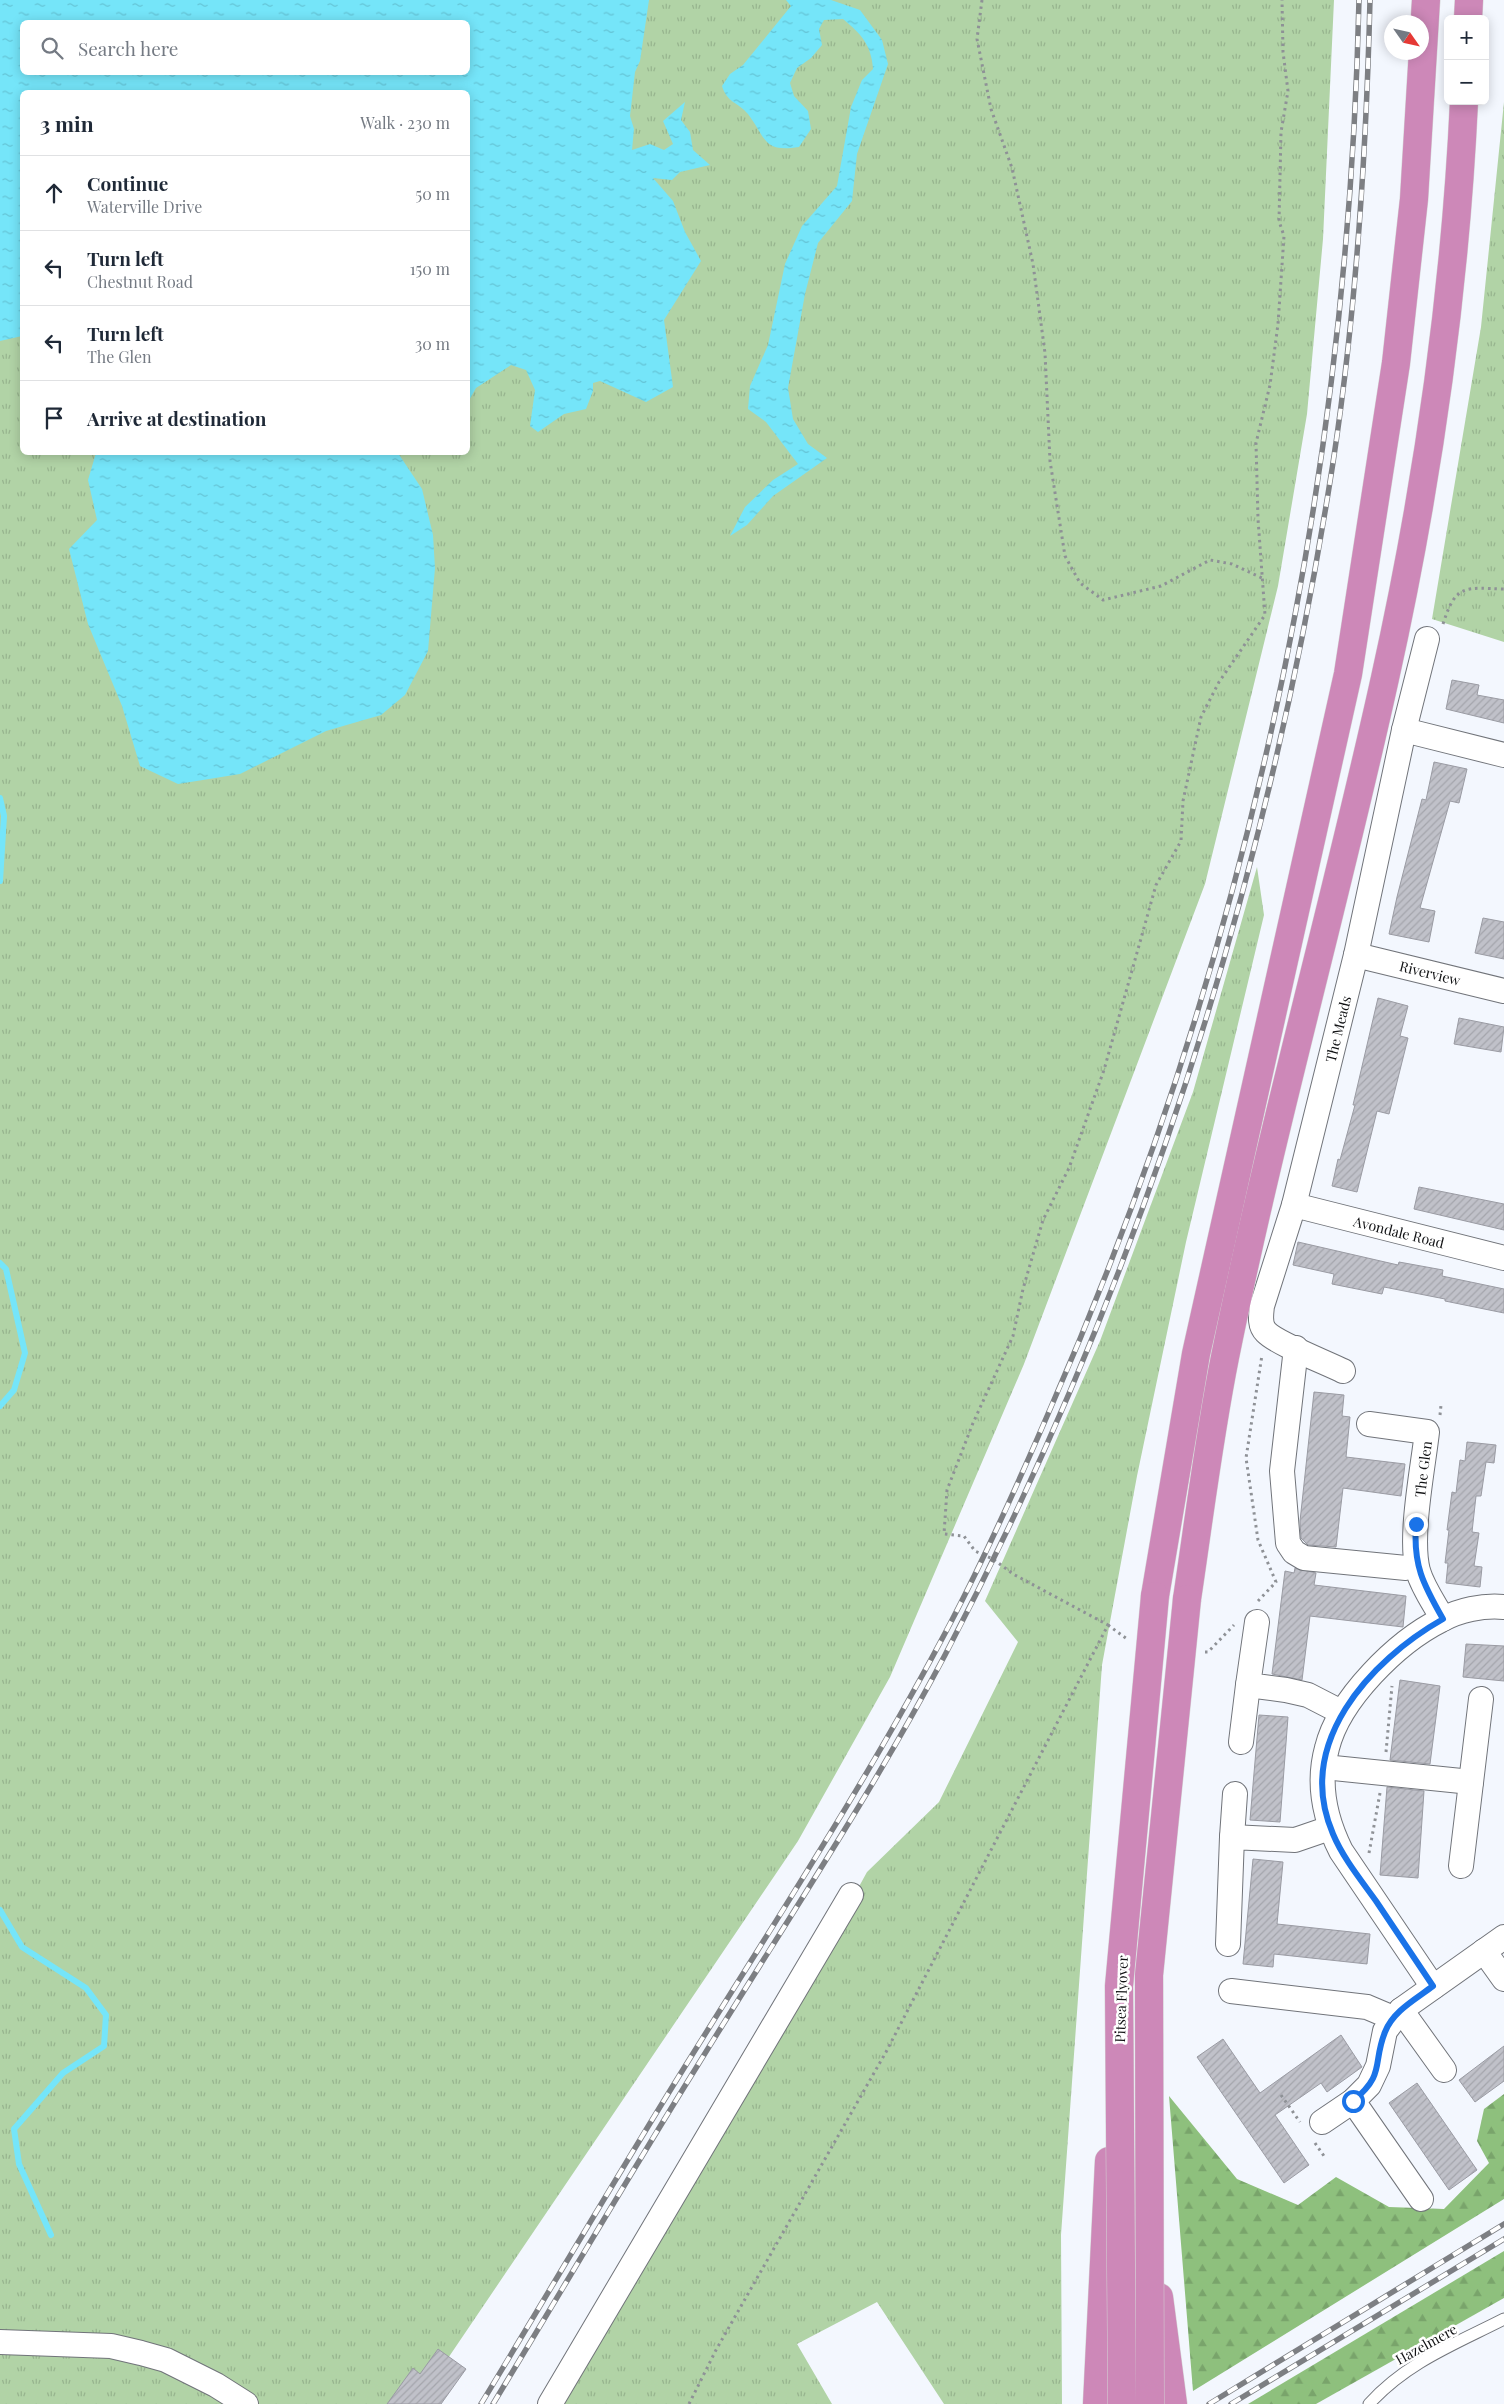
<!DOCTYPE html>
<html lang="en">
<head>
<meta charset="utf-8">
<style>
	:root { --surface:#fff; --page:#f2f2f3; --text:#1f2937; --muted:#747a83; --line:#e0e1e3 }
	body { margin:0; font-family:"Playfair Display",serif; background:var(--page); color:var(--text) }
	.controls { position:absolute; right:15px; top:15px; display:grid; overflow:hidden; border-radius:8px; box-shadow:0 2px 12px #0003 }
	.controls button { width:45px; height:45px; display:grid; place-items:center; padding:0; border:0; border-bottom:1px solid var(--line); background:var(--surface); color:var(--text); font:25px sans-serif }
	.compass { position:absolute; left:1384px; top:15px; width:45px; height:45px; border-radius:50%; background:var(--surface); box-shadow:0 2px 12px #0003; rotate:124deg }
	.stop { position:absolute; width:15px; height:15px; margin:-11px; border:4px solid #1a73e8; border-radius:50%; background:#fff }
	.stop.end { background:#1a73e8; border-color:#fff; box-shadow:0 1px 5px #0008 }
	.list { margin:0; padding:0; list-style:none }
	h2 { display:flex; justify-content:space-between; align-items:center; height:65px; margin:0; padding:0 20px; font-size:21px }
	h2 small { font-size:16px; font-weight:400; color:var(--muted) }
	.list li { display:grid; grid-template-columns:32px 1fr auto; gap:15px; align-items:center; box-sizing:border-box; height:75px; padding:0 20px; border-top:1px solid var(--line) }
	.list b { display:block; font-size:19px; white-space:nowrap }
	.list p { margin:0; font-size:16px; white-space:nowrap; color:var(--muted) }
	.list em { font-size:16px; font-style:normal; color:var(--muted) }
	.icon { flex:none; width:28px; height:28px; fill:none; stroke:currentColor; stroke-width:2; stroke-linecap:round; stroke-linejoin:round }
	.map { position:relative; flex:none; width:1504px; height:2404px; overflow:hidden }
	.search { position:absolute; background:var(--surface); box-shadow:0 2px 12px #0003; left:20px; top:20px; width:450px; height:55px; display:flex; align-items:center; gap:12px; box-sizing:border-box; padding:0 18px; border-radius:8px; color:var(--muted); font-size:19px }
	.panel { position:absolute; background:var(--surface); box-shadow:0 2px 12px #0003; left:20px; top:90px; width:450px; height:365px; border-radius:8px }
	.map>svg:first-child { display:block }
	.grass { fill:url(#grass-tufts); fill-rule:evenodd }
	.forest { fill:url(#forest-firs) }
	.water { fill:url(#water-ripples); fill-rule:evenodd }
	.lines { fill:none; stroke-linecap:round; stroke-linejoin:round }
	.stream { stroke:#75e5f9; stroke-width:6 }
	.building { fill:url(#building-hatch); stroke:#9a9ba3 }
	.lane-casing { stroke:#71747a; stroke-width:13 }
	.street-casing { stroke:#71747a; stroke-width:26 }
	.highway-casing { stroke:#d4d4d5; stroke-width:29 }
	.path { stroke:#8e9196; stroke-width:3; stroke-dasharray:2.5 4; stroke-linecap:butt }
	.lane { stroke:#fff; stroke-width:11 }
	.street { stroke:#fff; stroke-width:24 }
	.highway { stroke:#cd88b8; stroke-width:28 }
	.rail-casing { stroke:#7d7f83; stroke-width:5.5 }
	.rail { stroke:#fff; stroke-width:4; stroke-dasharray:11; stroke-linecap:butt }
	.highway-bridge-casing { stroke:#d4d4d5; stroke-width:29; stroke-linecap:butt }
	.highway-bridge { stroke:#cd88b8; stroke-width:28 }
	.route { stroke:#1a73e8; stroke-width:6 }
	.labels { text-anchor:middle; dominant-baseline:central; stroke-width:5; stroke-linejoin:round; paint-order:stroke }
	.street-label { font-size:14px; fill:#111214; stroke:#fff }
</style>
</head>
<body>
<div class="map">
<svg width="1504" height="2404" viewBox="0 0 1504 2404">
	<defs>
		<pattern id="grass-tufts" width="24" height="20" patternUnits="userSpaceOnUse" patternTransform="scale(1.25)"><rect width="24" height="20" fill="#b1d3a6"/><path d="M3 7l-1-3M5 7V3M7 7l1-3M15 17l-1-3M17 17v-4M19 17l1-3" fill="none" stroke="#97b48e"/></pattern>
		<pattern id="forest-firs" width="22" height="20" patternUnits="userSpaceOnUse" patternTransform="scale(1.25)"><rect width="22" height="20" fill="#8ec07d"/><path d="M5 1l3.5 6h-7zM16 11l3.5 6h-7z" fill="#79a46b"/></pattern>
		<pattern id="water-ripples" width="26" height="14" patternUnits="userSpaceOnUse" patternTransform="scale(1.25)"><rect width="26" height="14" fill="#75e5f9"/><path d="M2 4q2-2 4 0t4 0M15 11q2-2 4 0t4 0" fill="none" stroke="#64c3d5"/></pattern>
		<pattern id="building-hatch" width="6" height="6" patternUnits="userSpaceOnUse" patternTransform="scale(1.25)"><rect width="6" height="6" fill="#c0c1c9"/><path d="M-1 1l2-2M0 6l6-6M5 7l2-2" fill="none" stroke="#a4a5ac"/></pattern>
	</defs>
	<rect width="100%" height="100%" fill="#f3f7fe"/>
	<!-- grass -->
	<g class="grass">
		<path d="M0 0H1334L1323 239 1307 414 1278 586 1205 884 1024 1364 890 1677 798 1841 417 2404H0ZM22 22H468V72H22ZM22 92H468V452H22Z"/>
		<polygon points="1504,102 1504,642 1432,619 1481,327"/>
		<polygon points="1257,867 1264,915 1186,1242 1137,1476 1102,1665 1061,2235 1062,2404 944,2404 877,2302 797,2344 832,2404 558,2404 733,2116 867,1872 939,1802 1018,1642 985,1601 1100,1341 1193,1092"/>
	</g>
	<!-- forest -->
	<g class="forest">
		<polygon points="1504,2094 1504,2199 1193,2391 1169,2096 1237,2179 1298,2205 1336,2177 1389,2207 1444,2209 1489,2163 1477,2141 1484,2109"/>
		<polygon points="1504,2251 1504,2298 1316,2404 1248,2404"/>
	</g>
	<!-- water -->
	<g class="water">
		<path d="M0 0H649L640 61 635 72 630 116 634 129 632 150 650 144 664 150 673 144 663 121 685 102 681 120 690 132 693 150 710 165 680 172 672 180 653 178 673 201 685 232 701 261 664 320 673 387 646 402 600 381 593 383V391L586 409 564 414 538 432 530 426 535 390 526 370 511 365 476 388 468 402V92H22V336L0 341ZM468 22V72H22V22Z"/>
		<path d="M786 0H831L860 10 882 40 888 64 857 154 852 201 818 243 805 294 788 388 793 419 808 444 827 458 773 496 747 525 730 536 745 507 773 480 798 464 766 422 748 409 750 386 768 345 785 264 802 226 837 186 851 107 862 80 873 69C871 44 861 34 843 19L824 20 819 29 822 45 811 58 797 68 790 83 794 96 808 111 811 129 799 147C763 153 766 138 748 114 738 102 727 103 722 86L730 74 743 65 791 6Z"/>
		<polygon points="96,453 398,453 422,489 433,535 435,568 428,651 405,695 381,715 326,731 240,774 178,784 140,766 122,706 88,624 69,549 97,520 88,480"/>
	</g>
	<g class="lines">
		<!-- stream -->
		<g class="stream">
			<polyline points="0,798 4,816 0,881"/>
			<polyline points="0,1263 6,1269 25,1353 14,1390 0,1406"/>
			<polyline points="0,1910 22,1947 86,1988 106,2015 104,2046 63,2073 14,2129 19,2164 51,2235"/>
		</g>
	</g>
	<!-- building -->
	<g class="building">
		<polygon points="1452,680 1479,685 1477,695 1504,700 1504,723 1446,709"/>
		<polygon points="1434,762 1467,769 1459,803 1450,801 1420,908 1435,911 1429,942 1389,934 1397,897 1422,799 1426,800"/>
		<polygon points="1483,918 1504,922 1504,959 1475,953"/>
		<polygon points="1378,998 1408,1006 1400,1036 1408,1038 1389,1114 1377,1111 1357,1192 1332,1186 1338,1159 1340,1160 1355,1105 1353,1105"/>
		<polygon points="1459,1018 1504,1027 1501,1052 1454,1044"/>
		<polygon points="1419,1187 1504,1204 1504,1230 1414,1209"/>
		<polygon points="1298,1242 1398,1265 1399,1262 1443,1270 1442,1276 1504,1289 1504,1313 1445,1301 1445,1299 1384,1287 1382,1294 1332,1284 1334,1274 1293,1265"/>
		<polygon points="1314,1392 1344,1395 1342,1416 1350,1417 1346,1457 1405,1464 1401,1496 1343,1488 1336,1547 1308,1545 1301,1538 1300,1521"/>
		<polygon points="1467,1442 1496,1445 1494,1463 1486,1462 1481,1496 1476,1496 1472,1532 1479,1533 1474,1566 1482,1567 1480,1587 1446,1583 1448,1563 1445,1563 1449,1530 1447,1530 1452,1492 1456,1493 1460,1460 1465,1461"/>
		<polygon points="1295,1568 1316,1573 1314,1585 1406,1596 1403,1627 1310,1616 1302,1680 1272,1674 1285,1571 1294,1573"/>
		<polygon points="1466,1644 1504,1646 1504,1681 1463,1677"/>
		<polygon points="1400,1680 1440,1686 1430,1764 1390,1760"/>
		<polygon points="1259,1715 1288,1717 1280,1822 1250,1820"/>
		<polygon points="1387,1787 1424,1791 1418,1878 1380,1875"/>
		<polygon points="1253,1859 1283,1862 1277,1924 1370,1934 1367,1964 1274,1954 1273,1967 1243,1964"/>
		<polygon points="1341,2035 1362,2067 1327,2092 1321,2083 1275,2115 1309,2165 1284,2183 1197,2057 1223,2039 1260,2093"/>
		<polygon points="1504,2046 1504,2081 1475,2102 1459,2080"/>
		<polygon points="1417,2083 1477,2170 1449,2190 1389,2103"/>
		<polygon points="438,2349 466,2369 441,2404 387,2404 413,2368 420,2374"/>
	</g>
	<g class="lines">
		<!-- lane casing -->
		<g class="lane-casing">
			<path id="lane" d="M1369 2404C1407 2362 1455 2344 1504 2319"/>
		</g>
		<!-- street casing -->
		<g class="street-casing">
			<g id="street">
				<polyline points="1404,730 1504,755"/>
				<polyline points="1356,955 1504,991"/>
				<polyline points="1294,1205 1504,1258"/>
				<polyline points="1296,1348 1282,1471 1288,1543 1294,1552 1304,1558 1406,1568"/>
				<path d="M1343 1371C1327 1363 1276 1343 1266 1332 1259 1325 1261 1315 1262 1306L1294 1205 1356 955 1404 730 1427 639"/>
				<path d="M1369 1424 1427 1432C1423 1468 1409 1537 1418 1571 1423 1588 1434 1603 1443 1619"/>
				<polyline points="1257,1622 1248,1685 1286,1690 1308,1695 1341,1712"/>
				<polyline points="1241,1742 1248,1685"/>
				<polyline points="1324,1767 1471,1782"/>
				<polyline points="1232,1837 1235,1794"/>
				<polyline points="1461,1866 1481,1699"/>
				<polyline points="1228,1944 1232,1837 1295,1840 1330,1828"/>
				<polyline points="1484,1951 1504,1979"/>
				<path d="M1433 1987 1341 1851C1325 1819 1317 1784 1327 1748 1339 1699 1397 1642 1441 1620 1459 1610 1483 1605 1504 1607"/>
				<polyline points="1231,1991 1367,2007 1393,2018"/>
				<polyline points="1401,2010 1444,2070"/>
				<polyline points="1353,2101 1421,2199"/>
				<polyline points="1322,2122 1353,2101 1369,2085 1378,2066 1385,2031 1401,2010 1504,1937"/>
				<polyline points="0,2342 111,2346 141,2353 166,2360 216,2385 246,2404"/>
				<polyline points="550,2404 851,1895"/>
			</g>
		</g>
		<!-- highway casing -->
		<g class="highway-casing">
			<g id="highway">
				<polyline points="1468,19 1469,0"/>
				<polyline points="1155,1596 1196,1354 1348,674 1396,363 1414,199 1426,0"/>
				<path d="M1187 1599C1199 1519 1209 1437 1225 1357 1271 1129 1335 905 1385 678 1427 489 1455 295 1464 101"/>
				<polyline points="1159,2297 1173,2404"/>
				<polyline points="1097,2404 1109,2161"/>
			</g>
		</g>
		<!-- path -->
		<g class="path">
			<polyline points="982,0 977,39 991,109 1012,168 1033,264 1045,353 1050,461 1065,556 1080,583 1103,600 1161,586 1210,560 1232,564 1264,579"/>
			<path d="M1443 624C1456 583 1465 588 1504 589"/>
			<polyline points="1440,1415 1441,1405"/>
			<polyline points="1258,1601 1276,1582 1258,1540 1246,1458 1262,1355"/>
			<polyline points="1108,1625 1127,1639"/>
			<polyline points="1205,1652 1208,1652 1234,1625"/>
			<polyline points="1386,1752 1392,1686"/>
			<polyline points="1369,1853 1380,1793"/>
			<polyline points="1281,2095 1300,2122"/>
			<polyline points="1315,2143 1326,2159"/>
			<polyline points="689,2404 716,2350 886,2052 1108,1625 1013,1574 993,1559 975,1551 964,1536 944,1534 947,1490 973,1423 1013,1336 1023,1289 1043,1220 1069,1168 1104,1070 1156,885 1181,841 1183,801 1201,717 1219,682 1265,615 1258,519 1256,443 1270,385 1278,324 1284,236 1279,221 1281,132 1288,91 1283,52 1282,0"/>
		</g>
		<!-- lane -->
		<use href="#lane" class="lane"/>
		<!-- street -->
		<use href="#street" class="street"/>
		<!-- highway -->
		<use href="#highway" class="highway"/>
		<!-- rail casing -->
		<g class="rail-casing">
			<g id="rail">
				<path d="M481 2404C549 2292 615 2179 684 2068 776 1920 871 1775 952 1620 988 1551 1020 1479 1051 1407 1246 962 1348 485 1359 0"/>
				<path d="M493 2404C561 2292 627 2179 696 2068 780 1931 870 1797 945 1655 1136 1290 1262 900 1328 494 1355 332 1366 164 1370 0"/>
				<polyline points="1209,2404 1504,2224"/>
				<polyline points="1231,2404 1504,2239"/>
			</g>
		</g>
		<!-- rail -->
		<use href="#rail" class="rail"/>
		<!-- highway-bridge casing -->
		<g class="highway-bridge-casing">
			<g id="highway-bridge">
				<polyline points="1122,2404 1119,1986 1155,1596"/>
				<polyline points="1150,2404 1149,1975 1187,1599"/>
			</g>
		</g>
		<!-- highway-bridge -->
		<use href="#highway-bridge" class="highway-bridge"/>
	</g>
	<g class="lines">
		<!-- route -->
		<path class="route" d="M1353 2101C1386 2074 1372 2064 1385 2032 1393 2011 1416 1999 1433 1986 1414 1958 1395 1929 1376 1901 1361 1880 1343 1858 1333 1834 1294 1744 1369 1661 1443 1619 1423 1584 1413 1565 1416 1524"/>
	</g>
	<g class="labels">
		<!-- street labels -->
		<g class="street-label">
			<text transform="translate(1430 973) rotate(14)">Riverview</text>
			<text transform="translate(1338 1029) rotate(-76)">The Meads</text>
			<text transform="translate(1399 1232) rotate(14)">Avondale Road</text>
			<text transform="translate(1423 1469) rotate(-83)">The Glen</text>
			<text transform="translate(1121 1999) rotate(-88)">Pitsea Flyover</text>
			<text transform="translate(1426 2344) rotate(-29)">Hazelmere</text>
		</g>
	</g>
</svg>
<div class="controls">
<button>+</button>
<button>−</button>
</div>
<svg class="compass" viewBox="-18 -18 36 36"><path d="M0-13l5 13h-10z" fill="#e53935"/><path d="M0 13l5-13h-10z" fill="#747a83"/></svg>
<div class="stop" style="left:1353px;top:2101px"></div>
<div class="stop end" style="left:1416px;top:1524px"></div>
<div class="search"><svg class="icon" aria-label="search" viewBox="0 0 24 24"><circle cx="10" cy="10" r="6"/><path d="M15 15l6 6"/></svg>Search here</div>
<section class="panel">
<h2>3 min<small>Walk · 230 m</small></h2>
<ul class="list">
<li><svg class="icon" aria-label="ahead" viewBox="0 0 24 24"><path d="M12 20V5M6 11l6-6 6 6"/></svg><div><b>Continue</b><p>Waterville Drive</p></div><em>50 m</em></li>
<li><svg class="icon" aria-label="left" viewBox="0 0 24 24"><path d="M17 20v-9H6M10 6l-5 5 5 5"/></svg><div><b>Turn left</b><p>Chestnut Road</p></div><em>150 m</em></li>
<li><svg class="icon" aria-label="left" viewBox="0 0 24 24"><path d="M17 20v-9H6M10 6l-5 5 5 5"/></svg><div><b>Turn left</b><p>The Glen</p></div><em>30 m</em></li>
<li><svg class="icon" aria-label="arrive" viewBox="0 0 24 24"><path d="M6 21V4h12l-3 4 3 4H6"/></svg><div><b>Arrive at destination</b></div></li>
</ul>
</section>
</div>
</body>
</html>
